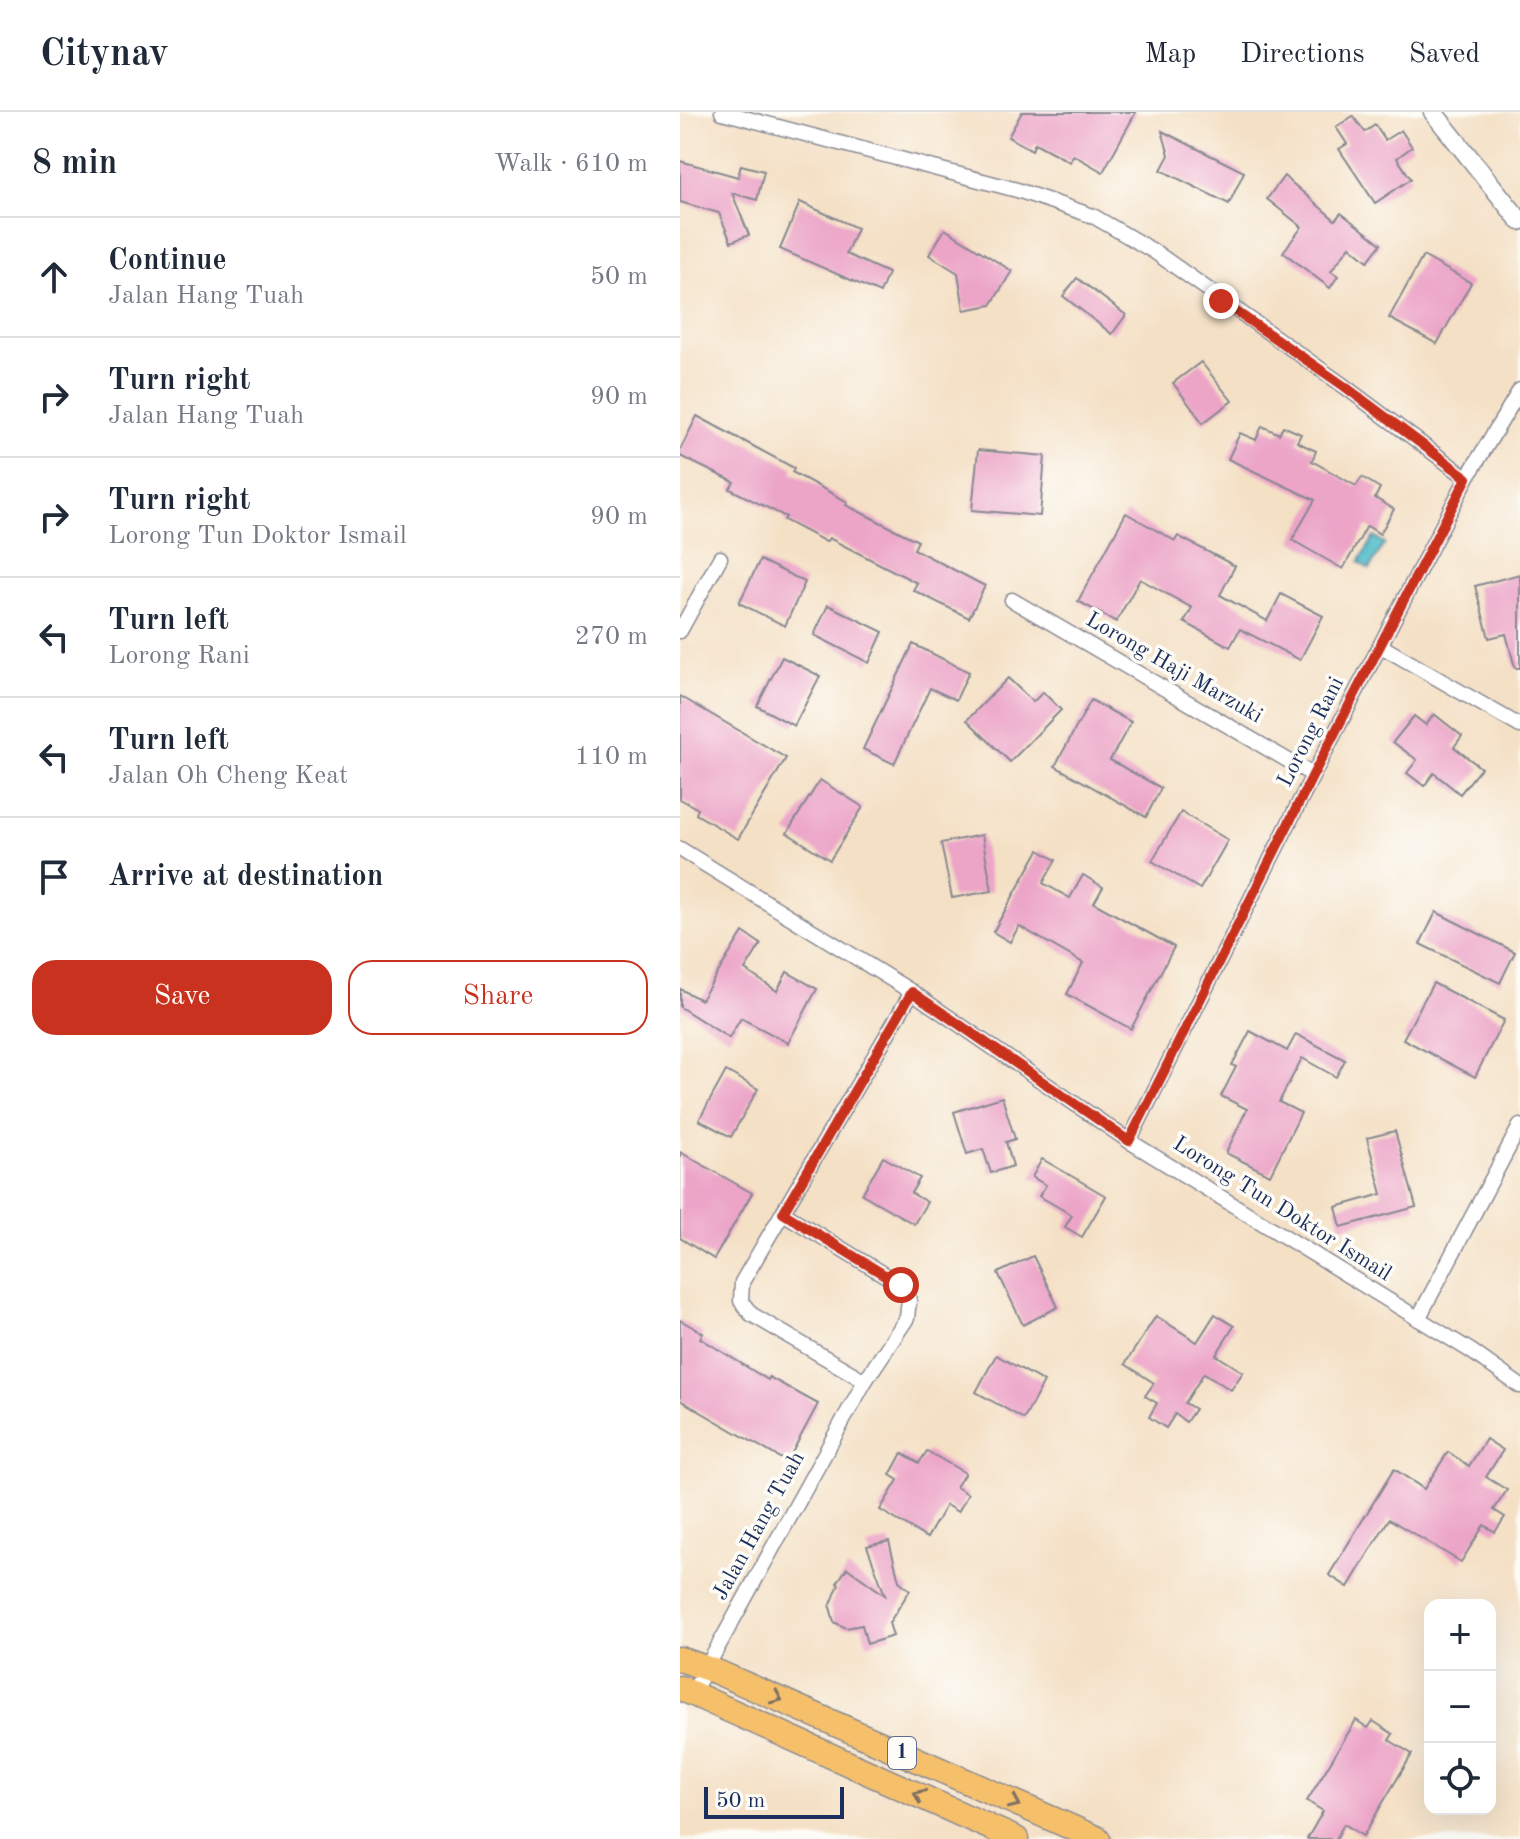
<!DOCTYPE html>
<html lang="en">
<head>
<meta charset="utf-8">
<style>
	:root { --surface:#fff; --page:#f2f2f3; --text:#1f2937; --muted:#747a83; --line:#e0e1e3; --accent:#c8321e }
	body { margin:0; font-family:"Old Standard TT",serif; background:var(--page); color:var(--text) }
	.controls { position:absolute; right:24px; bottom:24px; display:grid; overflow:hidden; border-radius:16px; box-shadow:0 8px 32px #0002 }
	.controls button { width:72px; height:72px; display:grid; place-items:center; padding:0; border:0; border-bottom:2px solid var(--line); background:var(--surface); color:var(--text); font:40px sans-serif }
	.scale { position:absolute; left:24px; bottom:20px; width:140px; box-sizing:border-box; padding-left:8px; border:4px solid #1b2f5e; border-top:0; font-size:22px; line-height:28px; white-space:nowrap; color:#1b2f5e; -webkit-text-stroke:6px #fdfcf7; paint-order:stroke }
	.stop { position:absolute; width:24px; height:24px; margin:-18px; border:6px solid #c8321e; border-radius:50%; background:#fff }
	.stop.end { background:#c8321e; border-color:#fff; box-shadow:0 2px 8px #0008 }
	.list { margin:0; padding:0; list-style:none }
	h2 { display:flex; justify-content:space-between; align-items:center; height:104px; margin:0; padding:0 32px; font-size:34px }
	h2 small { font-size:26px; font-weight:400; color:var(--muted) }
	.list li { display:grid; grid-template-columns:52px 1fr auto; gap:24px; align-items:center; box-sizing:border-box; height:120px; padding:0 32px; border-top:2px solid var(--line) }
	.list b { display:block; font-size:30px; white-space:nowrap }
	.list p { margin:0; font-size:26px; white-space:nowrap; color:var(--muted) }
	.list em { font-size:26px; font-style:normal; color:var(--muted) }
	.actions { display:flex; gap:16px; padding:24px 32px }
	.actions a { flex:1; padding:18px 0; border:2px solid var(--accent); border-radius:24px; text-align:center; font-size:28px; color:var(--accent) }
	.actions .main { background:var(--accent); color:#fff }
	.icon { flex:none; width:44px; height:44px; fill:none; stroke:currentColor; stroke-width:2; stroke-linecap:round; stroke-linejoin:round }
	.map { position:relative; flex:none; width:840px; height:1727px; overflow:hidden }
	header { display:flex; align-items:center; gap:48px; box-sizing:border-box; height:112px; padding:0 40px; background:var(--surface); border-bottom:2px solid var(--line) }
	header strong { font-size:38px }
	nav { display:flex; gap:44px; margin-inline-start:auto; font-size:28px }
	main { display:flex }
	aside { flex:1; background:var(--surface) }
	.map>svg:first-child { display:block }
	.water { fill:#4ebbc9; stroke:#347594; stroke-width:2 }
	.building { fill:#eca4c7 }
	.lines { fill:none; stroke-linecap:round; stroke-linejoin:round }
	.minor-casing { stroke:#888892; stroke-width:17 }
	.tertiary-casing { stroke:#888892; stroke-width:21 }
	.primary-casing { stroke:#888892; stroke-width:27 }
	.minor { stroke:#fff; stroke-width:14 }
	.tertiary { stroke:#fff; stroke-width:18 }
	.primary { stroke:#f6c06b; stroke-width:24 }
	.oneway { stroke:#7e7064 }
	.route { stroke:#c8321e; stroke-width:10 }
	.labels { text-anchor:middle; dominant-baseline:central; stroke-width:7; stroke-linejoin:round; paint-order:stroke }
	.shield { fill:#fdfcf7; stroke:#5f6c8c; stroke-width:2 }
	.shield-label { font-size:20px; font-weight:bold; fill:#1b2f5e }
	.street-label { font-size:22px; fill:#1b2f5e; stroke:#fdfcf7 }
</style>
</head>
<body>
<header>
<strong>Citynav</strong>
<nav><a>Map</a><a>Directions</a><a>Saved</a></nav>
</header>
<main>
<aside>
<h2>8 min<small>Walk · 610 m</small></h2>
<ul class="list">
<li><svg class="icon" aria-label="ahead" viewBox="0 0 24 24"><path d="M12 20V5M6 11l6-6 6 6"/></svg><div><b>Continue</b><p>Jalan Hang Tuah</p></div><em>50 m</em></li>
<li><svg class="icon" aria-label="right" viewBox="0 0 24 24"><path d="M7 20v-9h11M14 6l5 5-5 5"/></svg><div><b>Turn right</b><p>Jalan Hang Tuah</p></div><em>90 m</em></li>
<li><svg class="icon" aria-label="right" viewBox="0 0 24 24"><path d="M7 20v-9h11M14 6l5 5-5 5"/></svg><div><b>Turn right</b><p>Lorong Tun Doktor Ismail</p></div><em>90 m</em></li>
<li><svg class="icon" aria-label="left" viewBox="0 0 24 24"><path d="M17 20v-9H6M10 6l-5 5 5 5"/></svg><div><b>Turn left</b><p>Lorong Rani</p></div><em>270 m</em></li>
<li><svg class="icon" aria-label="left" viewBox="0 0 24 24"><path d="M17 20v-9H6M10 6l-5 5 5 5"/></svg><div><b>Turn left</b><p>Jalan Oh Cheng Keat</p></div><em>110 m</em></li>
<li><svg class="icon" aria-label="arrive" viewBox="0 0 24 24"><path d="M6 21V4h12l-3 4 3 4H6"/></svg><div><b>Arrive at destination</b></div></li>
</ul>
<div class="actions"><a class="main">Save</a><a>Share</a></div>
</aside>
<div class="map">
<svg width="840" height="1727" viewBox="0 0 840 1727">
	<rect width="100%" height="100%" fill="#fdfcf7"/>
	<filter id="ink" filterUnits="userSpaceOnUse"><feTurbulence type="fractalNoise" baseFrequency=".0125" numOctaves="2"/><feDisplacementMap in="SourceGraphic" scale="16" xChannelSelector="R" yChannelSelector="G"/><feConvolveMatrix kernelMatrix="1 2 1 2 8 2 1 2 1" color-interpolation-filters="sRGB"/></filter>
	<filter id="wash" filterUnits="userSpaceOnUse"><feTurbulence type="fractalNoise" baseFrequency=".006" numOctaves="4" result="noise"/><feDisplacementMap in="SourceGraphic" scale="32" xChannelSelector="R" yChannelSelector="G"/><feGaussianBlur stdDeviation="1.8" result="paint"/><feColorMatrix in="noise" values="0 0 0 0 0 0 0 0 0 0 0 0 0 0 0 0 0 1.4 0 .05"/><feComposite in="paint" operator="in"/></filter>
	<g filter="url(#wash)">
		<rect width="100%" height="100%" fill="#f4e0c5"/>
		<!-- water -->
		<polygon class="water" points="694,425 705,431 689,457 679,450"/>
		<g id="blocks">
			<!-- building -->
			<g class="building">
				<polygon points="342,0 456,0 423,60 393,43 390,50 355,31 352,38 328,25"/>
				<polygon points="673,4 685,20 695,13 705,28 721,18 732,35 717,46 731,67 695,91 659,37 667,32 656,15"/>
				<polygon points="482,19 564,60 549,92 481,58 489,43"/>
				<polygon points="0,49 58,65 61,53 84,59 77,88 52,81 69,123 51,130 39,101 0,90"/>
				<polygon points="604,64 655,108 661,101 701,132 688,149 670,134 651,159 658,164 650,176 603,140 622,115 587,87"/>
				<polygon points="120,90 177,116 166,142 208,161 200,181 100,137"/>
				<polygon points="265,117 332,159 311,193 284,198 278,161 249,143"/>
				<polygon points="743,144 791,171 757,232 709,206"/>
				<polygon points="397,166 446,203 432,222 383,184"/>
				<polygon points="521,250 552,289 523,311 493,271"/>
				<polygon points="17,304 114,356 112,360 168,390 166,393 238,429 234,437 305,474 289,506 233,478 237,471 149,426 146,430 104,408 106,405 50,377 54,370 0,344 0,338"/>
				<polygon points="582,314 599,322 603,314 621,322 617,330 636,339 632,349 676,374 682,365 700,376 695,386 714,397 700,422 687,414 663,457 612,428 635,388 548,347 560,321 576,328"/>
				<polygon points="298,338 365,344 360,404 292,398"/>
				<polygon points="446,401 495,429 498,424 555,454 540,483 587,509 601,482 643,504 620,548 560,517 550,535 504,510 512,496 460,467 436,510 398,489"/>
				<polygon points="80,448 125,470 105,514 59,491"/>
				<polygon points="840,462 840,556 835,556 826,522 809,526 795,474"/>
				<polygon points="148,493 203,520 189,551 134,523"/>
				<polygon points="233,532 289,560 276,588 250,576 214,652 183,637"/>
				<polygon points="102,545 140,564 114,614 77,594"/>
				<polygon points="328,566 353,590 363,580 381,598 330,650 287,608"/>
				<polygon points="0,584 106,646 58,727 16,702 18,697 0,687"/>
				<polygon points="411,588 451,610 430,648 481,676 466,705 375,654"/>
				<polygon points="754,602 782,624 774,635 801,656 780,682 754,661 744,674 727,661 737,648 713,630 734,604 746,613"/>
				<polygon points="140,668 183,695 150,748 107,721"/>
				<polygon points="501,700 548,728 520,777 472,749"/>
				<polygon points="302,723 312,779 272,786 261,731"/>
				<polygon points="359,738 376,748 363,771 390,786 403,763 423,775 414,791 494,835 451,917 387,882 403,851 339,814 330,830 313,820"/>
				<polygon points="756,800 835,840 820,871 740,832"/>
				<polygon points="63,820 81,832 65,858 97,879 107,860 137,877 108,931 61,906 49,926 0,895 0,877 21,888"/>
				<polygon points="753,871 824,908 795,965 723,927"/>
				<polygon points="570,919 607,939 616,922 665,948 656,965 622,946 599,990 621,1001 590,1063 546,1041 567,997 541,984 556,955 552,953"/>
				<polygon points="46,959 78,977 51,1025 19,1008"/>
				<polygon points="322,985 335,1027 326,1030 333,1054 311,1061 303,1037 287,1042 274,1000"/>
				<polygon points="715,1019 736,1095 661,1115 656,1095 702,1082 687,1026"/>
				<polygon points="0,1040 72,1081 34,1147 0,1126"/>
				<polygon points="203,1045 240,1066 231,1081 247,1090 234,1112 182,1082"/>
				<polygon points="362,1047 426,1084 402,1125 385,1115 392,1103 359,1084 366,1073 352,1065"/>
				<polygon points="353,1144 378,1195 343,1213 318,1161"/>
				<polygon points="535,1202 554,1214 536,1243 563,1260 551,1278 524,1261 505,1291 515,1297 506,1310 495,1302 486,1316 469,1305 477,1291 465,1284 474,1271 445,1252 476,1204 517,1230"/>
				<polygon points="0,1208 23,1221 20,1226 88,1268 89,1265 138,1292 107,1350 0,1288"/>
				<polygon points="316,1243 364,1270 344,1307 296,1280"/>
				<polygon points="806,1327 823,1338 806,1365 827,1378 814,1398 825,1405 815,1420 804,1413 781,1450 709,1407 668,1475 649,1463 714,1357 744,1377 768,1340 789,1354"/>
				<polygon points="247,1339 285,1361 276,1375 288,1382 278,1400 266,1393 247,1426 200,1398 218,1368 210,1363 222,1341 239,1351"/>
				<polygon points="209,1429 219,1469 230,1478 209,1511 213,1524 187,1532 182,1513 166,1516 154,1510 150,1495 159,1472 157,1471 167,1456 205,1483 187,1434"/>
				<polygon points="676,1608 688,1616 693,1609 713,1622 709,1628 732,1642 683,1724 664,1712 656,1727 627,1727 643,1699 627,1689"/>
			</g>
		</g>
	</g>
	<g filter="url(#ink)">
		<use href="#blocks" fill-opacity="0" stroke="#888892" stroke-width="2"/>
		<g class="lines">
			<!-- minor casing -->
			<g class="minor-casing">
				<g id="minor">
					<polyline points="42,0 337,78 413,104 475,140 664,274 787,366"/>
					<polyline points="332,488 633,663"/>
					<polyline points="0,519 40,446"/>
					<polyline points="701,534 840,614"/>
					<polyline points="0,737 232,880 449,1029 791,1239 840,1274"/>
					<polyline points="449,1029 633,663 787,366 840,278"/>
					<polyline points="738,1207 840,1014"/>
					<polyline points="185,1269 71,1202 61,1189 62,1170 232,880"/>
					<polyline points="13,1580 185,1269 227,1206 229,1187 221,1173 103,1101"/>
				</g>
			</g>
			<!-- tertiary casing -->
			<g class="tertiary-casing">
				<polyline id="tertiary" points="753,0 840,109"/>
			</g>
			<!-- primary casing -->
			<g class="primary-casing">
				<g id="primary">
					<polyline points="0,1547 37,1560 418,1727"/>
					<polyline points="0,1576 336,1727"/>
				</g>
			</g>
			<!-- minor -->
			<use href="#minor" class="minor"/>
			<!-- tertiary -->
			<use href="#tertiary" class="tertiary"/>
			<!-- primary -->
			<use href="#primary" class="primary"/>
		</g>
		<!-- one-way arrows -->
		<defs><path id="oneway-chevron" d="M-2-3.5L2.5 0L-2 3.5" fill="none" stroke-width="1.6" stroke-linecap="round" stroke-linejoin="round" transform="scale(2)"/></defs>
		<g class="oneway">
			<use href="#oneway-chevron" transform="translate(97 1586) rotate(24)"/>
			<use href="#oneway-chevron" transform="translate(239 1683) rotate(-155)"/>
			<use href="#oneway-chevron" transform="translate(335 1691) rotate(24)"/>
		</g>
	</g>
	<g class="lines" filter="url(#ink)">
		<!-- route -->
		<polyline class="route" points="221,1173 103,1101 232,880 449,1029 633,663 787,366 664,274 541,189"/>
	</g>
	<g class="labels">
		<!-- shield labels -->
		<rect class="shield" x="208" y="1625" width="28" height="32" rx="6"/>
		<g class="shield-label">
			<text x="222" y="1641">1</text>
		</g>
		<!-- street labels -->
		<g class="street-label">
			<text transform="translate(494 556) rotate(30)">Lorong Haji Marzuki</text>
			<text transform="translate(631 620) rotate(-63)">Lorong Rani</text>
			<text transform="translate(602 1097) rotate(32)">Lorong Tun Doktor Ismail</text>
			<text transform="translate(79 1414) rotate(-61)">Jalan Hang Tuah</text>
		</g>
	</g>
</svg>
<div class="controls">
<button>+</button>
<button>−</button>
<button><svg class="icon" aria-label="locate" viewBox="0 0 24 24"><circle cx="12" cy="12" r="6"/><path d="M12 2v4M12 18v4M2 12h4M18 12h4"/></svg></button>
</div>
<div class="scale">50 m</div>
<div class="stop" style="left:221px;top:1173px"></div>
<div class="stop end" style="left:541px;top:189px"></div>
</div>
</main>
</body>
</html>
